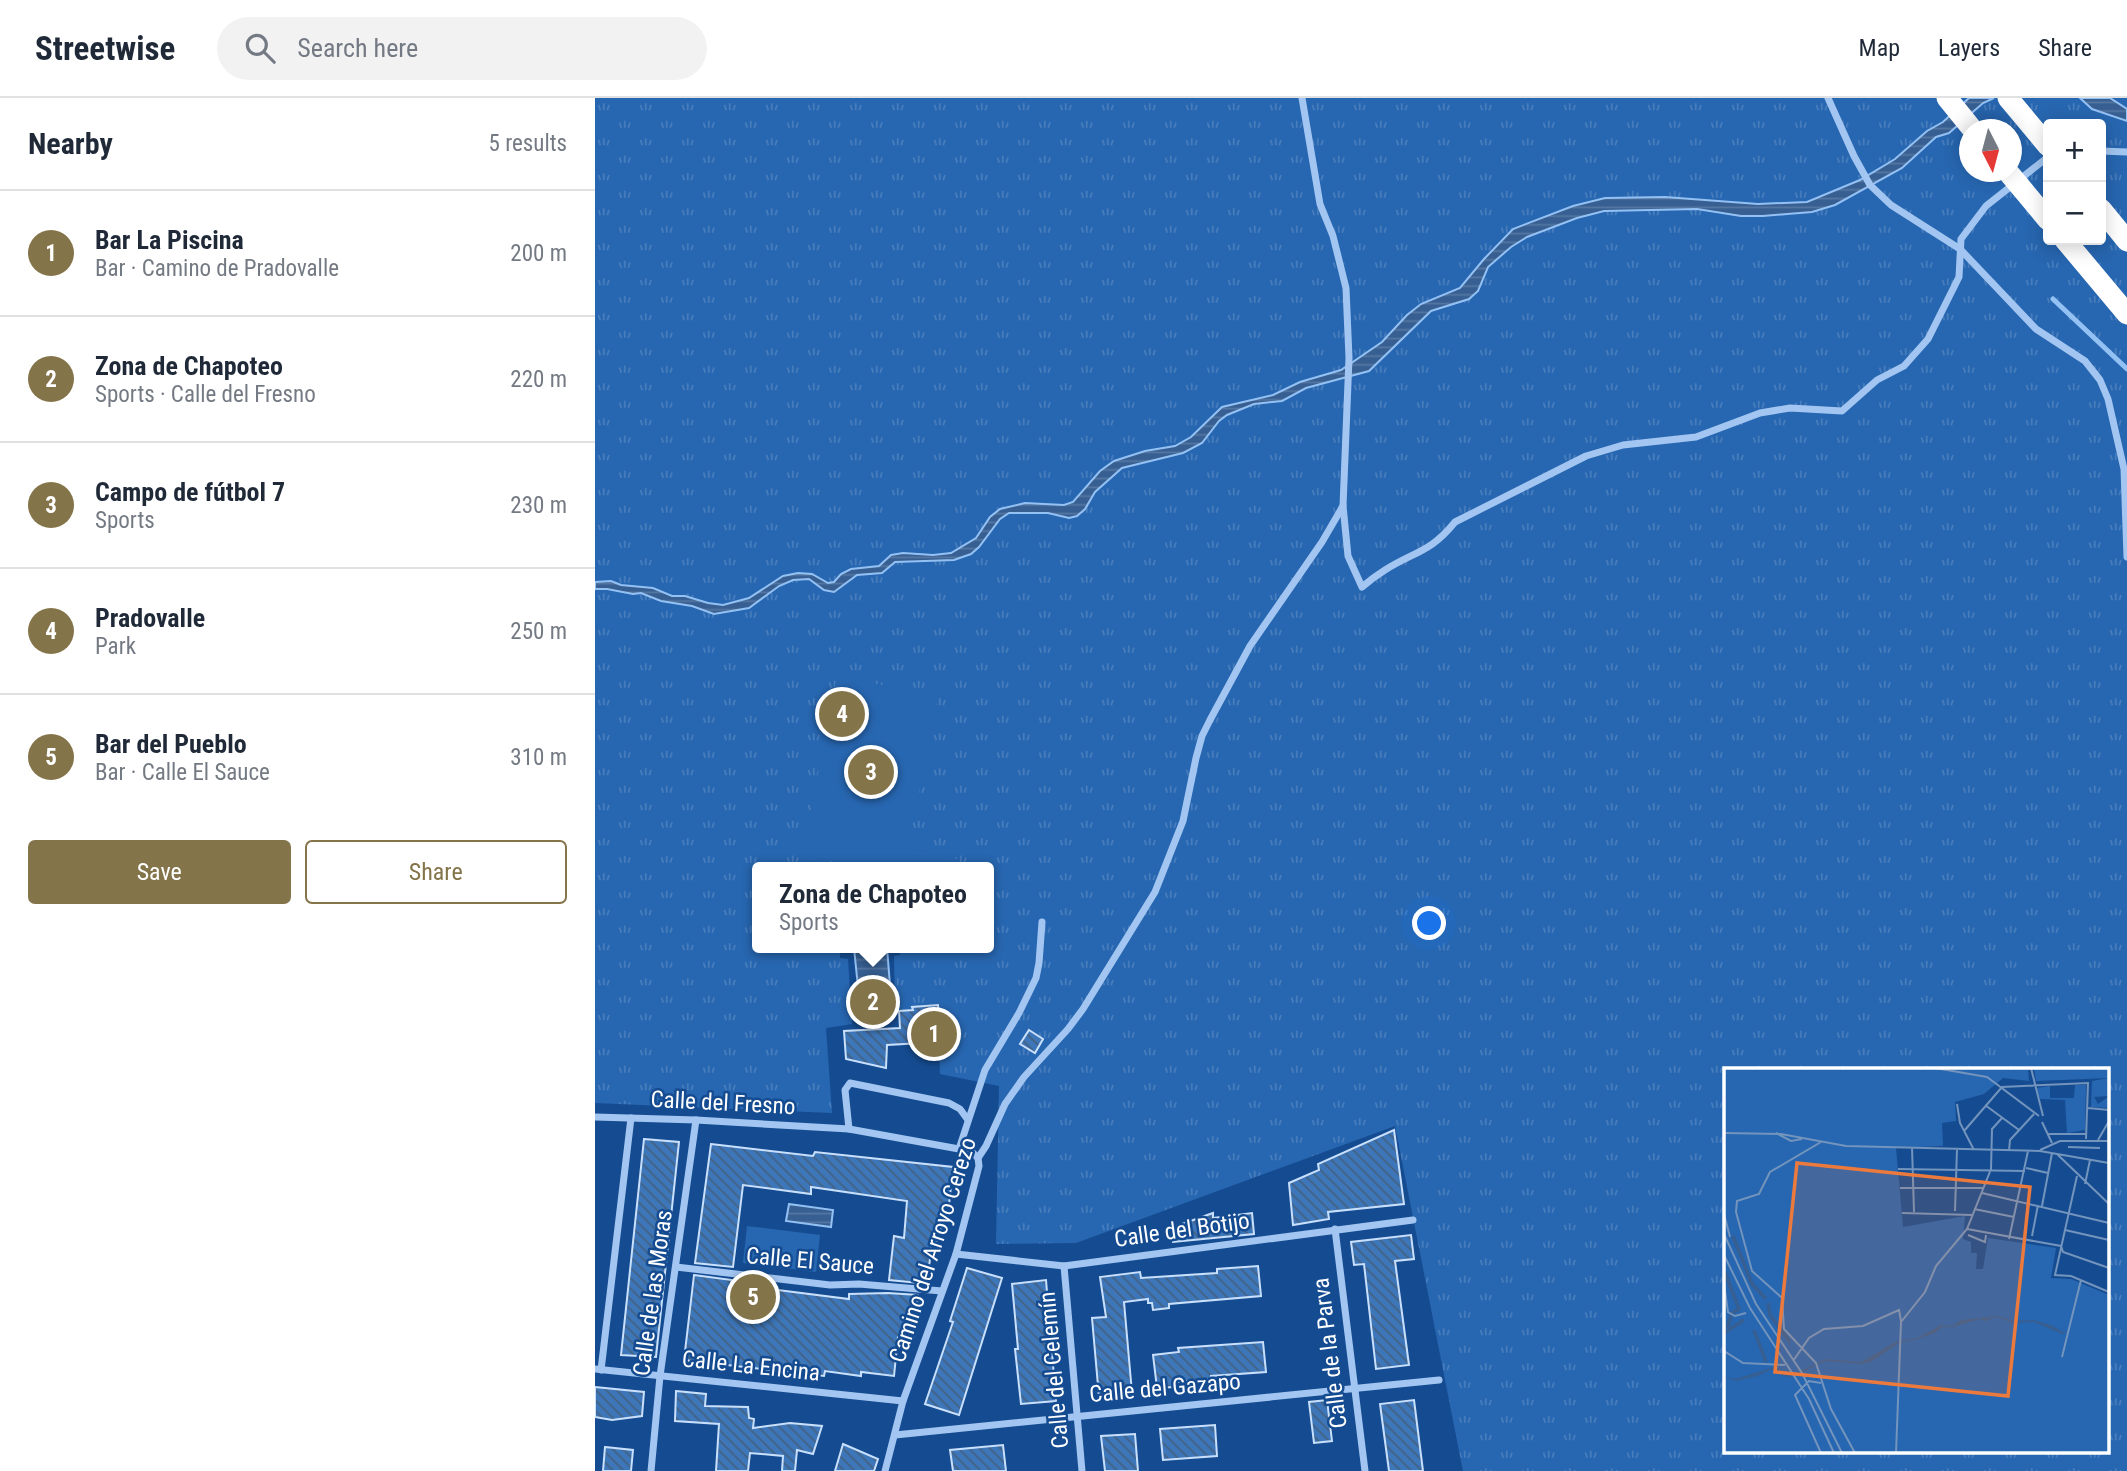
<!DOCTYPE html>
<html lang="en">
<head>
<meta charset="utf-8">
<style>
	:root { --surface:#fff; --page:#f2f2f3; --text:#1f2937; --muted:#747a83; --line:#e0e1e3; --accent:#84744a }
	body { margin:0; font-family:"Roboto Condensed",sans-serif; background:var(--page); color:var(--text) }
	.controls { position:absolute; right:21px; top:21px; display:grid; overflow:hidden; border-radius:7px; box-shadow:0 4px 18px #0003 }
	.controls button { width:63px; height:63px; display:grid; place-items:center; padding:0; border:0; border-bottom:2px solid var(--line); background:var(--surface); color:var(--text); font:35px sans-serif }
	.compass { position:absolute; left:1364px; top:21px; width:63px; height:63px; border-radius:50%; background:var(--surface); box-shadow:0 4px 18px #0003; rotate:174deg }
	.you { position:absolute; left:835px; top:826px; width:24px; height:24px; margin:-18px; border:5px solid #fff; border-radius:50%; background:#1a73e8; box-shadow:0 0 0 10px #1a73e833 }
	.badge { display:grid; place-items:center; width:46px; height:46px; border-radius:50%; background:var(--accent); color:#fff; font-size:23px; font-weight:700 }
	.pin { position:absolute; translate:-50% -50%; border:4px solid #fff; box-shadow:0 2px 7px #0006 }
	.popup { position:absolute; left:157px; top:764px; width:242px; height:91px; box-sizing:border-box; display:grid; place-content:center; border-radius:7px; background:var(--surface); filter:drop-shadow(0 2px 5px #0005); font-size:23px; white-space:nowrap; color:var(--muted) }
	.popup b { font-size:26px; color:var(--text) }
	.popup::after { content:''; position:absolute; left:50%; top:100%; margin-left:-14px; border:14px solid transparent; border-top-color:var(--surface) }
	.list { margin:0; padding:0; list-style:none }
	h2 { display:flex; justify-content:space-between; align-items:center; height:91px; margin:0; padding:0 28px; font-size:30px }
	h2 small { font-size:23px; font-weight:400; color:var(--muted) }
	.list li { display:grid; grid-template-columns:46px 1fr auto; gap:21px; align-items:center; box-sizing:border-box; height:126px; padding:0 28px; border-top:2px solid var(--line) }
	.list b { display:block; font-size:26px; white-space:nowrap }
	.list p { margin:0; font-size:23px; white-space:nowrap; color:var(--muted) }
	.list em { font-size:23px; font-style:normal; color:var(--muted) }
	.actions { display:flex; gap:14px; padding:21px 28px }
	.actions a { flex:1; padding:16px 0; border:2px solid var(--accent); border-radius:7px; text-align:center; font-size:24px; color:var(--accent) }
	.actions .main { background:var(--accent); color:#fff }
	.icon { flex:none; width:38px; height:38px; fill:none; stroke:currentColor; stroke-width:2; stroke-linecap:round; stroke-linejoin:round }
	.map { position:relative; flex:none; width:1532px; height:1373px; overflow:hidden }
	header { display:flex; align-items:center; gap:42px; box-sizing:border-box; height:98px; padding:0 35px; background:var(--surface); border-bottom:2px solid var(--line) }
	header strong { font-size:33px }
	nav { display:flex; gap:38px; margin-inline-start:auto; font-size:24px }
	.search { width:490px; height:63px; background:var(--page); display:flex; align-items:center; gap:18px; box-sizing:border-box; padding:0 24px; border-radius:38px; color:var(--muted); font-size:26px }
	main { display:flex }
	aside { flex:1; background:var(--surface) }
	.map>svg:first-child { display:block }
	.grass { fill:url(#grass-tufts); fill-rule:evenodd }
	.pitch { fill:#2766b0 }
	.water { fill:url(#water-rules); stroke:#94c1f4; stroke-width:2 }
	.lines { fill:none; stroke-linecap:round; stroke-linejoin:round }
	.stream { stroke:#94c1f4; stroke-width:5 }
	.building { fill:url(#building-back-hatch); stroke:#c9e0fc; stroke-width:2 }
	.street { stroke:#a2c6f1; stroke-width:7 }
	.highway { stroke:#fff; stroke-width:21 }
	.highway-bridge { stroke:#fff; stroke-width:21 }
	.labels { text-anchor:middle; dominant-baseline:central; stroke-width:5; stroke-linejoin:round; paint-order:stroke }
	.street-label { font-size:23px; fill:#fff; stroke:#154c91 }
	.inset-river { fill:none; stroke:#375f92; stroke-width:3.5 }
	.inset-road { fill:none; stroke:#7394bd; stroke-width:2 }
	.view { fill:#ed7a3d; fill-opacity:0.15; stroke:#ed7a3d; stroke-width:3.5 }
	.inset-edge { fill:none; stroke:#fff; stroke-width:3.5 }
</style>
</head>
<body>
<header>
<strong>Streetwise</strong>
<div class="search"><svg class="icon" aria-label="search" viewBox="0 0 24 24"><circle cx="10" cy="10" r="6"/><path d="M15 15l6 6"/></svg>Search here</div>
<nav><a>Map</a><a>Layers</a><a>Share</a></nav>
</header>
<main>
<aside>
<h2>Nearby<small>5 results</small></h2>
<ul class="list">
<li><span class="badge">1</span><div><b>Bar La Piscina</b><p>Bar · Camino de Pradovalle</p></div><em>200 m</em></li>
<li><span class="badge">2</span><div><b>Zona de Chapoteo</b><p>Sports · Calle del Fresno</p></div><em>220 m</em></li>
<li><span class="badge">3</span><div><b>Campo de fútbol 7</b><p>Sports</p></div><em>230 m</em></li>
<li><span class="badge">4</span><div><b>Pradovalle</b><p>Park</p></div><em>250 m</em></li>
<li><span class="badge">5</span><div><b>Bar del Pueblo</b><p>Bar · Calle El Sauce</p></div><em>310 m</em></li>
</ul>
<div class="actions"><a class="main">Save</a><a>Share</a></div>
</aside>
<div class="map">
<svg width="1532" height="1373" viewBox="0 0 1532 1373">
	<defs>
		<pattern id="grass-tufts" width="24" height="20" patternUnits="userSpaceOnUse" patternTransform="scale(1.75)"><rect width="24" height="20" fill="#2766b0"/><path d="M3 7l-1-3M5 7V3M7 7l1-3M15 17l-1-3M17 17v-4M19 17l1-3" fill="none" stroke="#477dbc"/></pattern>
		<pattern id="water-rules" width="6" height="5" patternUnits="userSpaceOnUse" patternTransform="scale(1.75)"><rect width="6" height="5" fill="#375f92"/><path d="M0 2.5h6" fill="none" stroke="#5577a2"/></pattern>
		<pattern id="building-back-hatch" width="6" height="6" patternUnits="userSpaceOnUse" patternTransform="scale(1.75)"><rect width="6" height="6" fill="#3d76b9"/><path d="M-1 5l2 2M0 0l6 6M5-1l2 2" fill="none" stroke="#446182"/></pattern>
	</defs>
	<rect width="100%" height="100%" fill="#154c91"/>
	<!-- grass -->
	<path class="grass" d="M0 0H1532V1373H868L800 1028 481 1145 401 1146 404 988 345 976 343 907 318 909V912H300L299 858 305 857 304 850H394V769H162V850H252V853L245 854V860L253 861 257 926 231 930 237 1015 0 1005ZM1453 26H1506V142H1453ZM1374 32H1416V74H1374ZM1131 972H1513V1354H1131Z"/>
	<!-- pitch -->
	<g class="pitch">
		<polygon points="242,578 343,598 313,750 365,762 363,769 264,769 207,757"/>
		<polygon points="152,1128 225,1137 221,1174 148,1165"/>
	</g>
	<!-- water -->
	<g class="water">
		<polygon points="1374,0 1399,0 1388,5 1354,35 1341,39 1307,70 1240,107 1217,114 1168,118 1146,118 1102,111 1009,113 982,120 932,139 916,149 893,169 883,193 874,201 836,213 774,273 711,290 687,303 659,306 632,317 624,323 607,345 588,355 527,370 500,394 490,411 482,418 474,420 453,415 414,415 405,421 384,449 376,456 359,462 300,464 287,475 262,477 239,494 229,492 214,481 198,482 184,488 154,510 119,516 97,508 66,503 46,495 38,496 12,491 0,491 0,484 16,483 26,487 58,490 77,498 90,498 113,505 128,507 154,500 188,478 203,475 217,476 233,485 239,484 246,476 256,471 284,468 296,457 308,455 338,457 356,455 381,440 395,419 405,411 430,405 469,407 478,404 505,373 519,363 550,353 580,348 596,339 627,309 678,297 705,284 746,272 787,244 812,217 826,206 865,190 889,161 918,131 978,108 1010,100 1070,99 1163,106 1212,104 1265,82 1300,61 1332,33 1348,24"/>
		<polygon points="1485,0 1515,0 1532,11 1532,23 1497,11"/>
		<polygon points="259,850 292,850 295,887 263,889"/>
		<polygon points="294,897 295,909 262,912 262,900"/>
		<polygon points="194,1106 238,1112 236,1129 191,1123"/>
	</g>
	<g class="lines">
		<!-- stream -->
		<polyline class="stream" points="1458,201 1532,271"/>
	</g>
	<!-- building -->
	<g class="building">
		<polygon points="343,907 345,944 292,947 291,970 251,961 249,933 305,930 304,913 318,912 317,909"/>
		<polygon points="434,932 448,941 440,955 425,946"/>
		<polygon points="799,1032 809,1106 733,1114 734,1121 698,1127 694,1085 724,1072 723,1066"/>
		<polygon points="49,1041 84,1044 61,1259 26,1257"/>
		<polygon points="116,1046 218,1058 220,1054 358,1069 354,1107 349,1107 344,1143 337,1143 333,1178 325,1177 324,1185 294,1182 299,1138 309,1140 312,1103 216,1089 216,1096 148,1087 138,1169 100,1165"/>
		<polygon points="618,1115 618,1120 657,1115 659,1136 578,1144 576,1130"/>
		<polygon points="816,1137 819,1161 800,1163 814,1267 781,1271 769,1166 759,1167 756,1144"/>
		<polygon points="663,1168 666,1198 574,1206 574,1210 558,1212 557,1205 553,1205 553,1201 529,1204 537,1295 504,1299 497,1220 511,1219 505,1179 545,1174 546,1180 622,1175 622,1171"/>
		<polygon points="372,1170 407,1180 364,1317 330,1306 358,1224 355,1223"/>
		<polygon points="99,1177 137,1182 136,1186 254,1201 254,1196 293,1195 323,1197 318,1241 303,1239 299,1278 266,1274 266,1278 230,1273 229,1278 89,1262"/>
		<polygon points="451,1182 461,1303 426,1306 420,1251 423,1251 417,1186"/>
		<polygon points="668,1244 671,1274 616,1278 616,1281 579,1284 579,1289 562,1290 558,1257 584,1254 583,1250"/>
		<polygon points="0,1289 49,1294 47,1318 17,1322 0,1319"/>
		<polygon points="81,1293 111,1296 110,1308 153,1309 154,1320 159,1321 158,1330 195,1325 227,1328 218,1356 202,1352 200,1373 187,1373 188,1358 155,1355 153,1373 121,1373 124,1326 80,1323"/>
		<polygon points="732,1302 737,1343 719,1345 714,1304"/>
		<polygon points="819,1302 828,1373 794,1373 785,1306"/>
		<polygon points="620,1327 622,1358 568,1362 565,1331"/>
		<polygon points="540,1336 543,1373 510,1373 506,1338"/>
		<polygon points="248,1346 283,1361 279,1373 240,1373"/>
		<polygon points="408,1347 411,1373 358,1373 355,1352"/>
		<polygon points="10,1349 38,1352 36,1373 8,1373"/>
	</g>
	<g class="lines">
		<!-- street -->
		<g class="street">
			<polyline points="1233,0 1259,58 1275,87 1296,107 1365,151 1441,231 1490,263 1505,282 1513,301 1529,371 1532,459"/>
			<polyline points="1506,53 1532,54"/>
			<path d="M748 408 753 458 767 489C774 483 782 477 790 472 820 453 835 455 860 424L991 358 1028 347 1101 339 1165 315 1195 310 1247 313 1282 282 1309 268 1333 241 1364 179 1366 141 1391 108 1453 59"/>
			<polyline points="0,1019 101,1022 254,1031 364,1051 378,1055 383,1060"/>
			<polyline points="254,1031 250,992 255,985 354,1005 365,1011 373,1022"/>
			<polyline points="364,1051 390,972 424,915 441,880 444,865 447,824"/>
			<polyline points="740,1131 770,1373"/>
			<polyline points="361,1156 469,1168 818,1122"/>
			<polyline points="469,1168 487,1373"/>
			<polyline points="81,1169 235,1187 264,1186 347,1193"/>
			<polyline points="0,1271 308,1303"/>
			<polyline points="6,1272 36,1020"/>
			<polyline points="300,1337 844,1282"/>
			<polyline points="56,1373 65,1278 101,1022"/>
			<polyline points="290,1373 308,1303 361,1156 384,1068 383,1060 391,1048 410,1006 429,979 473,931 488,911 560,794 588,723 601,660 607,638 615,622 655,548 727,444 748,408 754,260 751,190 738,138 725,106 707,0"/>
		</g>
		<!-- highway -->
		<g class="highway">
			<polyline points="1352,0 1378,32"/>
			<polyline points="1413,0 1453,48"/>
			<polyline points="1506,111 1532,143"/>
			<polyline points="1470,142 1532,216"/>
		</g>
		<!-- highway-bridge -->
		<polyline class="highway-bridge" points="1413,74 1453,122"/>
	</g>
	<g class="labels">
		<!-- street labels -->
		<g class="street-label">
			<text transform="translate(128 1005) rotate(3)">Calle del Fresno</text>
			<text transform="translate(587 1132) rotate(-8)">Calle del Botijo</text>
			<text transform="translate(338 1152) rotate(-72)">Camino del Arroyo Cerezo</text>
			<text transform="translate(215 1163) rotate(5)">Calle El Sauce</text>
			<text transform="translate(58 1195) rotate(-82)">Calle de las Moras</text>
			<text transform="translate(735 1255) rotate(-97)">Calle de la Parva</text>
			<text transform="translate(156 1268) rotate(6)">Calle La Encina</text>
			<text transform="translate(459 1272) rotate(-95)">Calle del Celemín</text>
			<text transform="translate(570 1290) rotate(-5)">Calle del Gazapo</text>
		</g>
	</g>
	<!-- overview -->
	<g transform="translate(1129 970)">
		<rect width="385" height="385" fill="#154c91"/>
		<path d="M0 0H304L305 13 279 10 260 26 231 34 232 53 218 55 219 78 172 80 179 159 241 148 239 171 247 174V185H253L252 201H259L264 170 332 180 327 210 347 211 385 227V385H0ZM310 0H385V10L312 13ZM351 17H362L361 62 343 65 341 32 316 31 313 20 326 18V30H350Z" fill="#2766b0"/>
		<path d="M385 10 384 28 370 29 374 36 384 29 385 40 367 39 368 13ZM242 202 265 210 257 236 241 232 248 209 241 206Z" fill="#2766b0"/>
		<path d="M274 248 290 253 310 252 327 257 339 264 345 262 338 266 310 254 289 255 273 249 261 253 256 251 229 259H218L211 265 194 271 175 275 147 294 137 296 101 293 68 309 59 308 48 301 34 308 12 313 0 309 12 311 50 299 70 306 101 291 137 294 171 274 193 270 217 257 228 258 237 252Z" fill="#375f92"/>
		<path class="inset-river" d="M9 168 28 216 42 231M0 202 15 241 8 245 3 260M44 235 46 247 66 274M30 262 42 294M0 265 20 252"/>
		<path class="inset-road" d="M211 0 263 9 315 48M307 0 319 48M233 36 236 55 250 82M261 37 295 62M364 40 385 42M318 54 328 75M240 63 278 19 364 15 362 71M0 65 57 66 122 78 316 83 385 95M52 65 67 73 78 71M324 66H363M374 72 385 53M97 74 46 104 35 126 13 133 12 144 28 203 58 230 60 261 92 295 107 341 131 385M188 79 190 144M344 79 376 80M316 82 336 73H385M285 83 286 72 310 46M333 86 385 136M302 100 324 105M174 101 301 103M353 108 331 207 347 208 385 224M361 116 366 92M176 120H259M258 125 385 155M318 138 328 85M250 141 290 149M231 143 233 81M178 145 248 147M0 146 6 169M243 161 337 178 339 184 385 200M341 162 385 172M0 166 32 236 78 305 118 385M244 167 261 174 262 167M308 168 314 137M285 171 304 83M0 187 26 240 85 331 110 385M0 216 4 244 11 248 22 245M0 283 19 295 61 297M338 289 357 212M69 293 85 270 100 261 139 258 175 242 177 253M97 385 71 327 85 313 97 315M172 385 177 254 201 224 212 198 243 161 267 101 268 61 278 50"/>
		<path class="view" d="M73 95 306 119 284 328 51 304Z"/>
		<rect width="385" height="385" class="inset-edge"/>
	</g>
</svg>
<div class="controls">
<button>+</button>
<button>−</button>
</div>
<svg class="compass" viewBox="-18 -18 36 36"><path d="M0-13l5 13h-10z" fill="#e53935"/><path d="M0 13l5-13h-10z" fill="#747a83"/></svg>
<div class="you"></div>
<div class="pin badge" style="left:339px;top:936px">1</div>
<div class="pin badge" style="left:278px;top:904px">2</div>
<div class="popup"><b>Zona de Chapoteo</b>Sports</div>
<div class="pin badge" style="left:276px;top:674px">3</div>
<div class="pin badge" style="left:247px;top:616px">4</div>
<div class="pin badge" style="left:158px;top:1199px">5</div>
</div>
</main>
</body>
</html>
